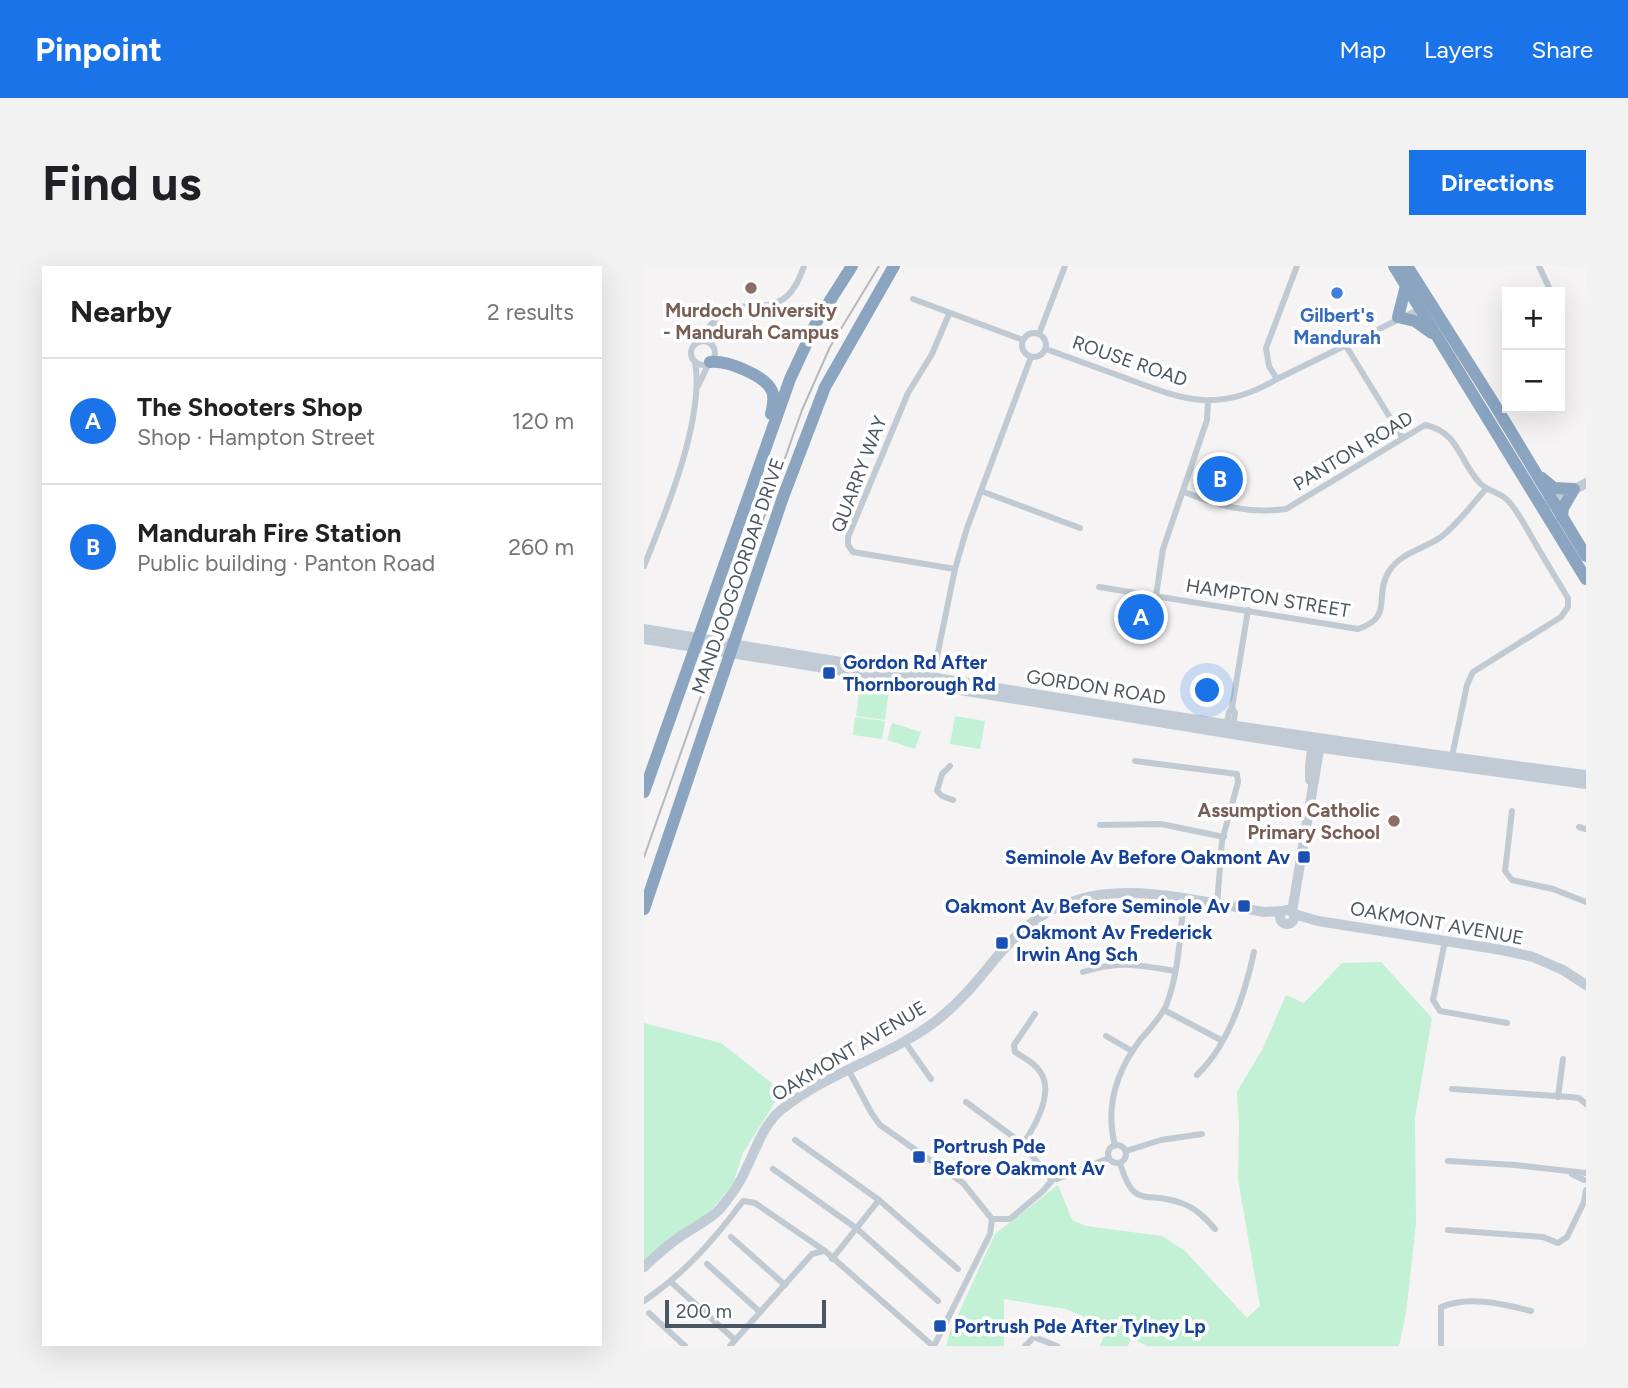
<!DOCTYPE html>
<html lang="en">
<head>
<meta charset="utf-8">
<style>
	:root { --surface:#fff; --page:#f2f2f2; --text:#202124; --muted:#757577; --line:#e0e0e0; --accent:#1a73e8 }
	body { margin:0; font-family:Figtree,sans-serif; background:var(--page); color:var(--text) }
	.controls { position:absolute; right:21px; top:21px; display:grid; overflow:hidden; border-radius:0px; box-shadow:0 7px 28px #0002 }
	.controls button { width:63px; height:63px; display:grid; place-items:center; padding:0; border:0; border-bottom:2px solid var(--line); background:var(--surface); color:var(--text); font:35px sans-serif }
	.scale { position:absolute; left:21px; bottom:18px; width:161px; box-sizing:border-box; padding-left:7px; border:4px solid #4a5661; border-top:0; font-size:19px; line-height:24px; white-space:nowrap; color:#4a5661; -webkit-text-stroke:5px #fff; paint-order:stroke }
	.you { position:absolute; left:564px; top:425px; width:24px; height:24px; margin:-18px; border:5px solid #fff; border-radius:50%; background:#1a73e8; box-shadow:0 0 0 10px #1a73e833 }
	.badge { display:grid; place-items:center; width:46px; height:46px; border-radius:50%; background:var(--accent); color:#fff; font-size:23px; font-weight:700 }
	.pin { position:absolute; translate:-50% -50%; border:4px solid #fff; box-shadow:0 2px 7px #0006 }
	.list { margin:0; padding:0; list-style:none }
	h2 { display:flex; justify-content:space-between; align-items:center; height:91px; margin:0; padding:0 28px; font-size:30px }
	h2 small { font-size:23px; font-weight:400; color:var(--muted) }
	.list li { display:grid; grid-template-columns:46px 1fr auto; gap:21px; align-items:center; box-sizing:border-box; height:126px; padding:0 28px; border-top:2px solid var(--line) }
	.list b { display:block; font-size:26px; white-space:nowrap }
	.list p { margin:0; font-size:23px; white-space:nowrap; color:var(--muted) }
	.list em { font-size:23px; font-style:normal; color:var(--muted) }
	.map { position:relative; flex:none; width:942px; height:1080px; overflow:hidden; border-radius:0px }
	header { display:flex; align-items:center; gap:42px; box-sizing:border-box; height:98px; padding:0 35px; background:var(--accent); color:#fff }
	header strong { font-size:33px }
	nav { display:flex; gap:38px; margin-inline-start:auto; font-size:24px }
	.intro { display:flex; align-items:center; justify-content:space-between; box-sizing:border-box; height:168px; padding:0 42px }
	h1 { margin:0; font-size:49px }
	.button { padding:18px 32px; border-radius:0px; background:var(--accent); color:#fff; font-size:24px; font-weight:700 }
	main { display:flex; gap:42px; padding:0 42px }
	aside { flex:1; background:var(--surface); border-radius:0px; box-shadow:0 7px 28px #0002 }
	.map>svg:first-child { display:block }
	.green { fill:#c3f1d5 }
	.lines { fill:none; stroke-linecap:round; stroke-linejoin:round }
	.street { stroke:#c1cad2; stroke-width:6 }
	.secondary { stroke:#c1cbd6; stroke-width:10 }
	.highway { stroke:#8ba5c1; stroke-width:12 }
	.rail { stroke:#b5b8bd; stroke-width:2 }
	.education-dot { fill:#8d6e63; stroke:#fff; stroke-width:2.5 }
	.shop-dot { fill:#3f7fe0; stroke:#fff; stroke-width:2.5 }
	.transit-dot { fill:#1a4fb4; stroke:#fff; stroke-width:2.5 }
	.labels { text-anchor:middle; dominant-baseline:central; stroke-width:7; stroke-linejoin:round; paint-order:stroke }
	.education-label { font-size:19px; font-weight:bold; fill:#785e54; stroke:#fff }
	.shop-label { font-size:19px; font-weight:bold; fill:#366cbe; stroke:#fff }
	.street-label { font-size:19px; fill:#4a5661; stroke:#fff }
	.transit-label { font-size:19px; font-weight:bold; fill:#164399; stroke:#fff; text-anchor:start }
</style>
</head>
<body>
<header>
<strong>Pinpoint</strong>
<nav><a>Map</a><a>Layers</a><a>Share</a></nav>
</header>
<div class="intro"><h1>Find us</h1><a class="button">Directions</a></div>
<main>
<aside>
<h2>Nearby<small>2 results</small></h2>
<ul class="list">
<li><span class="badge">A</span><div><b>The Shooters Shop</b><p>Shop · Hampton Street</p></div><em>120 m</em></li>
<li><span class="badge">B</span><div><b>Mandurah Fire Station</b><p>Public building · Panton Road</p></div><em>260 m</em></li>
</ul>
</aside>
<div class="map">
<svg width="942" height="1080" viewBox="0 0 942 1080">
	<rect width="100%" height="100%" fill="#f5f3f3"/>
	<!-- green -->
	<g class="green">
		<polygon points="216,419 245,423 241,454 212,450"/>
		<polygon points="311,450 341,455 336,483 306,478"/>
		<polygon points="211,451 241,455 238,473 209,469"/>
		<polygon points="248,457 277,466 271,483 243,474"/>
		<polygon points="737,696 788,752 771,852 772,957 762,1047 755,1080 503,1080 487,1072 484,1080 456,1080 464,1061 422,1043 360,1033 360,1080 302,1080 306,1066 351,968 414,919 428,954 442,960 518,970 541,985 603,1052 616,1040 594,913 595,860 593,826 619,782 642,729 660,737 698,697"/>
		<polygon points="0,757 77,777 138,825 99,887 90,915 78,932 57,955 0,995"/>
	</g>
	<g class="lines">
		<!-- street -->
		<g class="street">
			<polyline points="895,0 907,26"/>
			<polyline points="269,33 379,74"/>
			<polyline points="305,48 288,88 264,127 204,271 204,279 209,286 311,303"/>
			<circle cx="390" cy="79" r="12"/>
			<polyline points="395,68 421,0"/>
			<circle cx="59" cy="87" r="12"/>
			<path d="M55 76C63 63 71 50 86 44 95 40 104 40 114 40 141 40 152 24 160 0"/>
			<polyline points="68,79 67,68 71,58"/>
			<polyline points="702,80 758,171"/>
			<path d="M402 83C429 93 457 103 484 113 542 135 576 147 633 113L776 43"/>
			<polyline points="633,113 625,100 622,82 653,0"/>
			<polyline points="54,120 65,97"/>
			<polyline points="337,225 436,262"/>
			<path d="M540 226C575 240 604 248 642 243L781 159C814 166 815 193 834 215 842 225 852 225 861 232 870 239 877 253 883 263 896 286 910 309 924 332V341L917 351 829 406 823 419 807 495"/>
			<path d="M0 300C22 246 61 152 51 95"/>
			<path d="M455 321 714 363C750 351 730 331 744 307 755 287 780 283 797 271 814 258 828 238 842 223"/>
			<polyline points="512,330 519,283 563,154 564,135"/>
			<polyline points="288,415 311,303 323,262 387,91"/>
			<polyline points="589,460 591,447 588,442 604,344"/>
			<polyline points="582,462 585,446 588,442"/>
			<polyline points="491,495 593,508 594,516 578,575 573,639"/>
			<polyline points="306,500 298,508 293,525 298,530 309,534"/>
			<polyline points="868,545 861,605 868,614 909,623 942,636"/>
			<polyline points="456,559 517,558 580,571"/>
			<polyline points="935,561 942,563"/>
			<polyline points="801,675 789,734 796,745 863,757"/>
			<path d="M439 706C476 694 494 699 531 705"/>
			<polyline points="520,744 577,774"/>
			<polyline points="462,770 488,785"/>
			<polyline points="261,776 287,813"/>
			<polyline points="205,805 228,848 236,859 319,917 348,953 346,968 290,1080"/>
			<path d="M553 809C584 779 601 728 610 686"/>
			<polyline points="808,823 926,831 935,832 942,838"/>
			<polyline points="914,831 919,793"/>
			<polyline points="322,836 379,878 405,911 413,913 465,892"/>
			<polyline points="151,874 235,934 314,1003"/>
			<path d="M379 878C391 860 410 828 397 807 391 797 380 792 371 786L370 779 391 748"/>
			<circle cx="473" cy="888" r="9"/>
			<path d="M471 880C461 841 472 806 496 774 505 764 516 752 522 740 535 707 536 668 540 634"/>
			<polyline points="482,885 517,874 558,868"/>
			<polyline points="804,895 871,899 942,907"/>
			<path d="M476 897C490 945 502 924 537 937 552 942 561 952 571 963"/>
			<polyline points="129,903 212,962 294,1035"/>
			<polyline points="928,908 940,914"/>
			<polyline points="940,935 942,924"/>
			<polyline points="348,953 366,953 399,925 410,912"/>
			<polyline points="804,964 899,971 914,977 923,971 942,932"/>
			<polyline points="87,971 141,1019"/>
			<polyline points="188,993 235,934"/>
			<polyline points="63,998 116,1046"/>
			<polyline points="27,1016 91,1074"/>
			<path d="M0 1035C41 1007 69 975 99 935L111 937 181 985 289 1080"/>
			<polyline points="5,1047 41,1080"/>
			<polyline points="86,1080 168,988 179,985"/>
			<polyline points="381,1080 390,1071 413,1080"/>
			<path d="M797 1080V1041C825 1029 859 1038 887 1045"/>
		</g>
		<!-- secondary -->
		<g class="secondary">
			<polyline points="903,239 942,217"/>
			<path d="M0 363C313 416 627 469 942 509"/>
			<polyline points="0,373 663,480 942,518"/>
			<polyline points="666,514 666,499 669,477"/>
			<circle cx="643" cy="651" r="7"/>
			<polyline points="648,646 676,478"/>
			<polyline points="650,648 674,655 858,684 889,691 919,704 942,719"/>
			<path d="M0 1001C12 990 23 979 37 970 50 961 64 955 76 943 86 931 96 918 102 903 112 883 119 859 137 844 185 805 249 790 297 751 350 708 364 653 436 633 491 617 564 637 620 646L638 645"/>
		</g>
		<!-- highway -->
		<g class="highway">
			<polyline points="750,0 942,313"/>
			<polyline points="763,0 849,136 942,290"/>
			<polyline points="754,51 762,20"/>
			<polyline points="758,52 771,55 788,67"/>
			<path d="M66 96C82 94 121 109 128 125 131 132 129 140 127 148"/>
			<polyline points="898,212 910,222 930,223 919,242 918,251"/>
			<polyline points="0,526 146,113 173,55 208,0"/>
			<polyline points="0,643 139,231 181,121 250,0"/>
		</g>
		<!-- rail -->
		<polyline class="rail" points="0,591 158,144 186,81 235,0"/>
	</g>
	<!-- markers -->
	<g class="education-dot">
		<circle cx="107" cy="22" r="7"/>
		<circle cx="750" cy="555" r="7"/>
	</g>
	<circle class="shop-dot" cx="693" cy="27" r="7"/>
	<g class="transit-dot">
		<rect x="178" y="400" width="14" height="14" rx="3.5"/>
		<rect x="653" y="584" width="14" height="14" rx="3.5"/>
		<rect x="593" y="633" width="14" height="14" rx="3.5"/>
		<rect x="351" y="670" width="14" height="14" rx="3.5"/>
		<rect x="268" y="884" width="14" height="14" rx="3.5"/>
		<rect x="289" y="1053" width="14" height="14" rx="3.5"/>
	</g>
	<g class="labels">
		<!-- education labels -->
		<g class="education-label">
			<text x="107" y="44">Murdoch University<tspan x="107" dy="22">- Mandurah Campus</tspan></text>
			<text x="736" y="544" text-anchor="end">Assumption Catholic<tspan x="736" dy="22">Primary School</tspan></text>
		</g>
		<!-- shop labels -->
		<g class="shop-label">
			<text x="693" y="49">Gilbert's<tspan x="693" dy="22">Mandurah</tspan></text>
		</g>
		<!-- street labels -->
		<g class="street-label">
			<text transform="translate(486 95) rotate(19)">ROUSE ROAD</text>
			<text transform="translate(709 185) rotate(-31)">PANTON ROAD</text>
			<text transform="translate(215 208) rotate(-69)">QUARRY WAY</text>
			<text transform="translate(94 310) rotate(-71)">MANDJOOGOORDAP DRIVE</text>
			<text transform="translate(624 332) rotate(9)">HAMPTON STREET</text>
			<text transform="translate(452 421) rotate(9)">GORDON ROAD</text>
			<text transform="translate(793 657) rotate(10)">OAKMONT AVENUE</text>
			<text transform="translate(205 785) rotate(-31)">OAKMONT AVENUE</text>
		</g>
		<!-- transit labels -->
		<g class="transit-label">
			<text x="199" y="396">Gordon Rd After<tspan x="199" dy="22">Thornborough Rd</tspan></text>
			<text x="646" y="591" text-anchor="end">Seminole Av Before Oakmont Av</text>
			<text x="586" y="640" text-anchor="end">Oakmont Av Before Seminole Av</text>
			<text x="372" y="666">Oakmont Av Frederick<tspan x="372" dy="22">Irwin Ang Sch</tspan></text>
			<text x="289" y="880">Portrush Pde<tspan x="289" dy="22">Before Oakmont Av</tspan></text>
			<text x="310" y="1060">Portrush Pde After Tylney Lp</text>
		</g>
	</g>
</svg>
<div class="controls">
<button>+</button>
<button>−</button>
</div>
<div class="scale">200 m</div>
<div class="you"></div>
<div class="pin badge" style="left:497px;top:351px">A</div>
<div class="pin badge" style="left:576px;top:213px">B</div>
</div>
</main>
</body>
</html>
